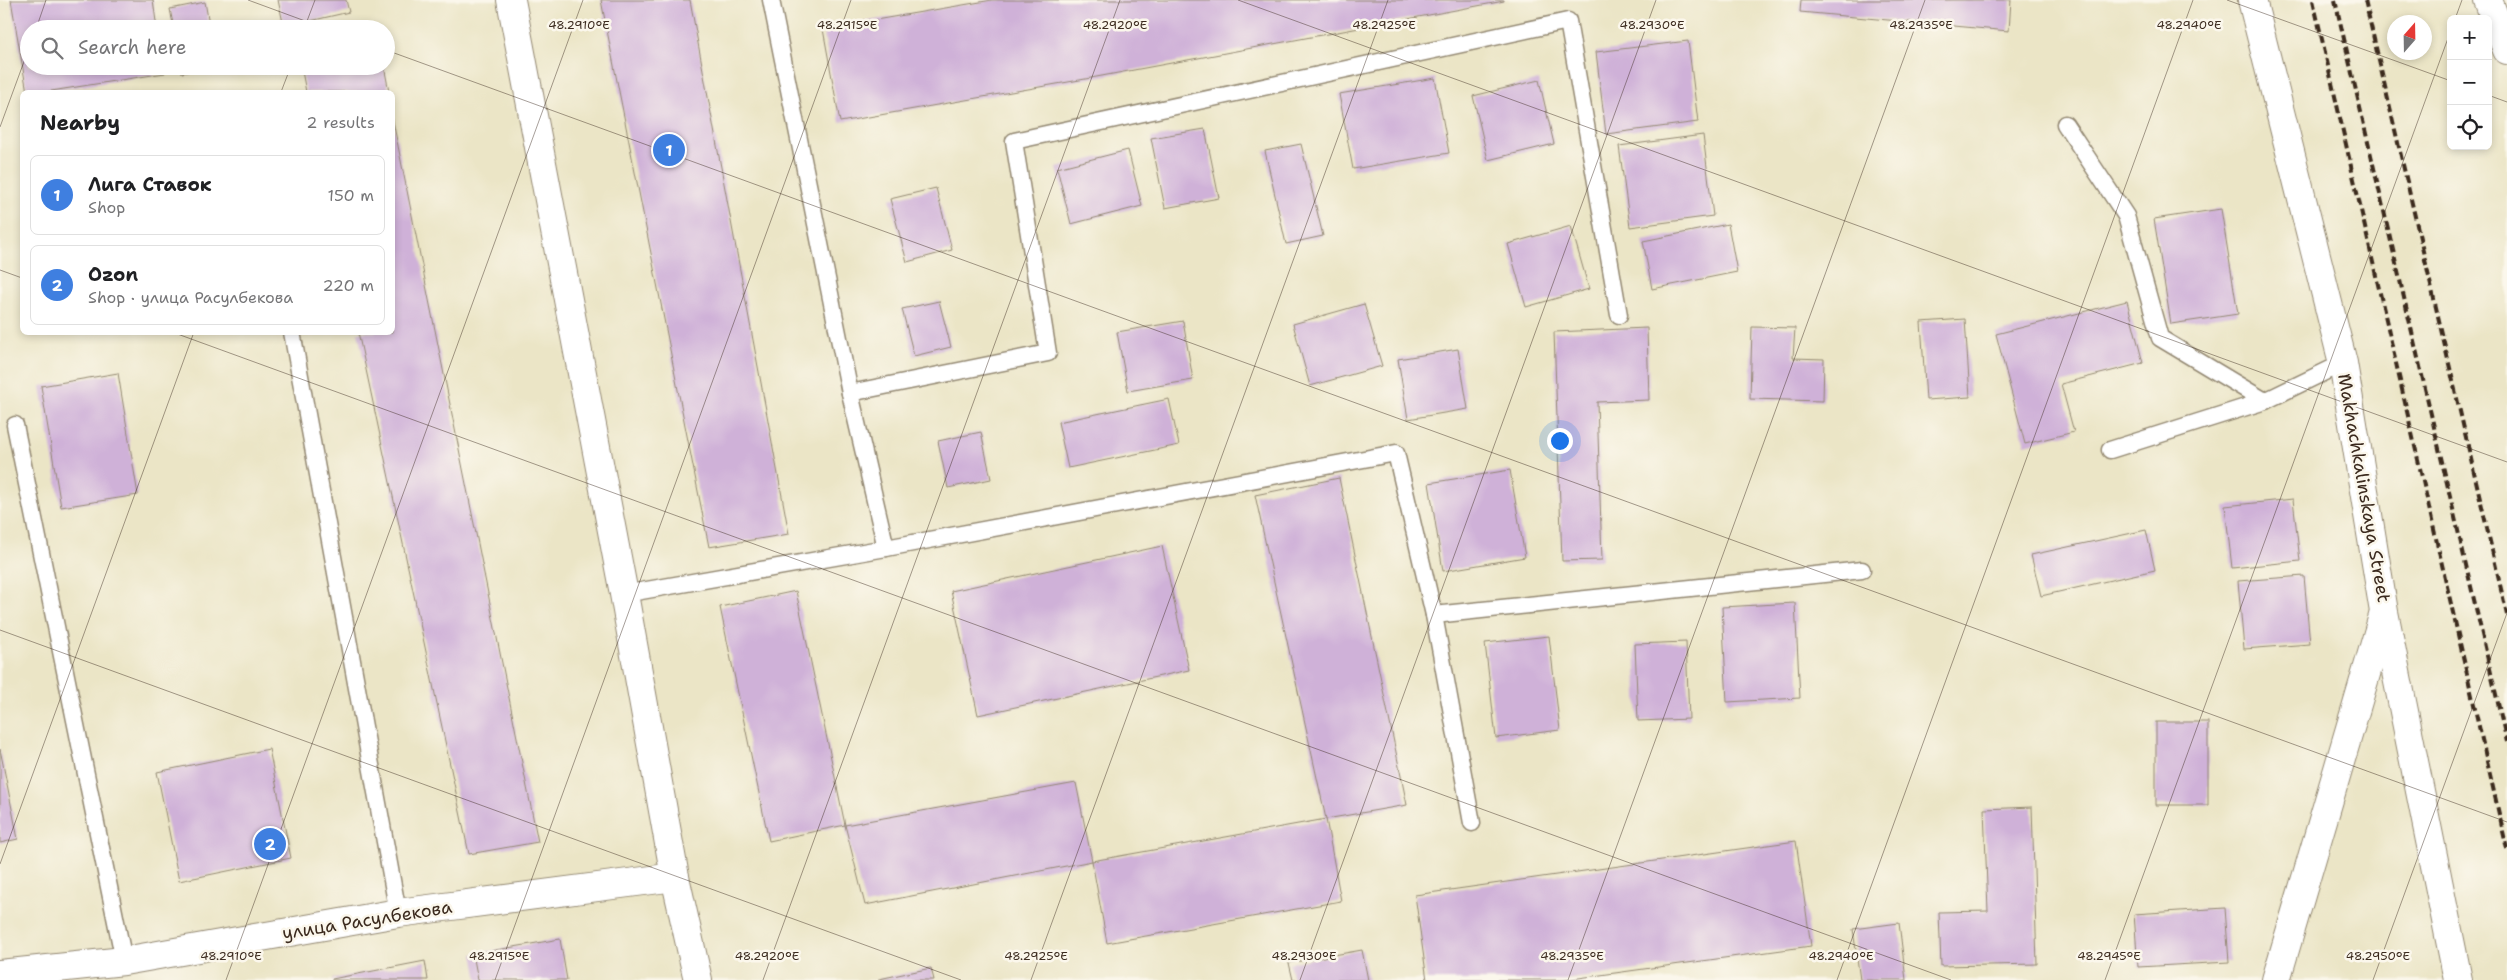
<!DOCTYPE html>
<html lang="en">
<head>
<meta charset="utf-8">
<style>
	:root { --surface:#fff; --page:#f2f2f2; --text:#202124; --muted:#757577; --line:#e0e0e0; --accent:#2563eb }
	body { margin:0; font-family:"Shantell Sans",sans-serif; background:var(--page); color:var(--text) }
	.controls { position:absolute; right:15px; top:15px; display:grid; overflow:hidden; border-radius:8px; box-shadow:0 2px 8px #0003 }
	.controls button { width:45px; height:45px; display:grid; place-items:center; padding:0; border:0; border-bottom:1px solid var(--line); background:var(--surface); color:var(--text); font:25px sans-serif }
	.compass { position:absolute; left:2387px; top:15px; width:45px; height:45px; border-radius:50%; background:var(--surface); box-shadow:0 2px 8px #0003; rotate:20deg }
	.you { position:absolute; left:1559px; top:440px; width:18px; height:18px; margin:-12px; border:4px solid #fff; border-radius:50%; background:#1a73e8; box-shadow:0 0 0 8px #1a73e833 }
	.badge { display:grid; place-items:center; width:32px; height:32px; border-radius:50%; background:var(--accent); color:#fff; font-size:16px; font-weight:700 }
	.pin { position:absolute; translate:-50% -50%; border:2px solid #fff; box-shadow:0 1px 5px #0006 }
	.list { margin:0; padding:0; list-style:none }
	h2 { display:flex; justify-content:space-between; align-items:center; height:65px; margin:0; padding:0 20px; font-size:21px }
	h2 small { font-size:16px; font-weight:400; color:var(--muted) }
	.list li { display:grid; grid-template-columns:32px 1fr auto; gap:15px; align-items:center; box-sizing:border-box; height:80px; margin:0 10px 10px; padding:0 10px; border:1px solid var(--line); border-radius:8px }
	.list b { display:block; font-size:19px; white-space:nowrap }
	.list p { margin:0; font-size:16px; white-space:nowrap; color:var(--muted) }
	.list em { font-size:16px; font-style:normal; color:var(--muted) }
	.icon { flex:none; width:28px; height:28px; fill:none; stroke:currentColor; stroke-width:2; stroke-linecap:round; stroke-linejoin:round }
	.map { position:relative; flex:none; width:2507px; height:980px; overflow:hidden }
	.search { position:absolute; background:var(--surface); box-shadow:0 2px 8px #0003; left:20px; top:20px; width:375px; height:55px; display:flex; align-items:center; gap:12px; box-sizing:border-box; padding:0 18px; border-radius:28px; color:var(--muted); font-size:19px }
	.panel { position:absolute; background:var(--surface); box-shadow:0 2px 8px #0003; left:20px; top:90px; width:375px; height:245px; border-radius:8px }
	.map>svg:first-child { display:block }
	.building { fill:#cfb1d8 }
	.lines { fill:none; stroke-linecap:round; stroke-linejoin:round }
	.lane-casing { stroke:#938872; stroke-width:19 }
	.street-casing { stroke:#938872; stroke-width:30 }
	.lane { stroke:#fff; stroke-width:16 }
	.street { stroke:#fff; stroke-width:28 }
	.rail { stroke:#3b2a1e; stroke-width:4; stroke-dasharray:8 4; stroke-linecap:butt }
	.ticks { fill:none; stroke:#3b2a1e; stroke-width:1; stroke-opacity:0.45 }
	.labels { text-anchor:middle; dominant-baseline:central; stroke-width:5; stroke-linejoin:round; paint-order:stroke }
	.street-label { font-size:18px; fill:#3b2a1e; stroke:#fbf7ec }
	.ticks-label { font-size:12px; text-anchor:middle; fill:#3b2a1e; stroke:#fbf7ec; stroke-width:5; stroke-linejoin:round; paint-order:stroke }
</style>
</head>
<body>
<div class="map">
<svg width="2507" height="980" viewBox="0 0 2507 980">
	<rect width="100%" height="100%" fill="#fbf7ec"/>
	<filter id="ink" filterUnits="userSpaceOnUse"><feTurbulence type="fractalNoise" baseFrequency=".02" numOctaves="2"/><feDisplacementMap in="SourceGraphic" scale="10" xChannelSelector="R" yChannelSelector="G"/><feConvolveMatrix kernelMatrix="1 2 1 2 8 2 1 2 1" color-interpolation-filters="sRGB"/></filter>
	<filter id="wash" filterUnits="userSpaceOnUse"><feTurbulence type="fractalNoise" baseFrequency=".0096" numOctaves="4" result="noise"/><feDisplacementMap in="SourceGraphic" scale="20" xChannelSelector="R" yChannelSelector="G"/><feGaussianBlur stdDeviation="1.12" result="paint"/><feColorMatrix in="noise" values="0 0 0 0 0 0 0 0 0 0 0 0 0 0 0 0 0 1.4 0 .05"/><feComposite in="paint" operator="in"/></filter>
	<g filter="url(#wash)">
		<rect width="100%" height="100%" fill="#ebe5c6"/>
		<g id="blocks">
			<!-- building -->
			<g class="building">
				<polygon points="11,0 153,0 157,29 29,29 29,66 164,66 165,73 45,92 27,92"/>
				<polygon points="278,0 346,0 349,12 284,27"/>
				<polygon points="601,0 690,0 789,534 709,547"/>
				<polygon points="992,0 1504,0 1504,1 1091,78 840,122 823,29"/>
				<polygon points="1801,0 2011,0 2009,31 1800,12"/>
				<polygon points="205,2 210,29 174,29 170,9"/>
				<polygon points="1688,41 1698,122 1606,134 1596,52"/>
				<polygon points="181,66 210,66 210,67 182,73"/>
				<polygon points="301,66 384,66 389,92 306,92"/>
				<polygon points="1435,78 1449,153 1353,169 1339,94"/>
				<polygon points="1539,80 1554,144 1488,160 1473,96"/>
				<polygon points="392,116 538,842 469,854 358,332 392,332"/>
				<polygon points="1205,129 1219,198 1165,208 1151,138"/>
				<polygon points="1703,135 1713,216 1630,227 1619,146"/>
				<polygon points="1301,144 1323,236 1286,244 1265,151"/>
				<polygon points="1128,150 1142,206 1071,224 1057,168"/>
				<polygon points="936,188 952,250 907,262 890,199"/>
				<polygon points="2221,209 2238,314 2171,324 2154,219"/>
				<polygon points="1728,224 1737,272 1652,289 1643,241"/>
				<polygon points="1571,226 1589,289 1526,307 1508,244"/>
				<polygon points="939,301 951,347 914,356 902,309"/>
				<polygon points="2127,301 2143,363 2061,384 2074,432 2025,444 1996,334"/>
				<polygon points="1364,304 1382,366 1310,386 1293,324"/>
				<polygon points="1965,319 1970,397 1926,400 1921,322"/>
				<polygon points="1183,321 1193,380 1128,391 1117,332"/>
				<polygon points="1752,327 1795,328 1793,358 1824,359 1823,401 1750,399"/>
				<polygon points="1647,328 1649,400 1597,402 1602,560 1562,561 1554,332"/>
				<polygon points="1458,349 1468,409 1408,419 1398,359"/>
				<polygon points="118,373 138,495 61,507 41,386"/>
				<polygon points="1169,399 1179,445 1068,468 1058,422"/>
				<polygon points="981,432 991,479 948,488 938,441"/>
				<polygon points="1510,470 1525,557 1443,571 1429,483"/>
				<polygon points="1339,478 1407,805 1326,819 1341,901 1107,943 1092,861 1326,819 1255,495"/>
				<polygon points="2293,499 2300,561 2232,568 2225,506"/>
				<polygon points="2146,530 2155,570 2041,596 2031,555"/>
				<polygon points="1162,546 1189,670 978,715 951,591"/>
				<polygon points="2304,576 2310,644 2244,649 2238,581"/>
				<polygon points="796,591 845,825 769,841 720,607"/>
				<polygon points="1795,603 1800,698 1727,702 1722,607"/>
				<polygon points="1549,636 1560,730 1496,738 1485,643"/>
				<polygon points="1686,642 1689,719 1638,721 1635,644"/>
				<rect x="2156" y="722" width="52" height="83"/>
				<polygon points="0,749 18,839 0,843"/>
				<polygon points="269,749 291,858 179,881 157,772"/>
				<polygon points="1076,783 1092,861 865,905 845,825"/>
				<polygon points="2032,807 2037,964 1941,966 1939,912 1988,911 1984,809"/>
				<polygon points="1796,841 1811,946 1564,980 1427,980 1415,895"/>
				<polygon points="2225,908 2229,962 2138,967 2134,914"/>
				<polygon points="1899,923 1906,980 1860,980 1853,929"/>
				<polygon points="560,939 567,980 478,980 473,954"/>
				<polygon points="1362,950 1368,980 1293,980 1289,963"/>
				<polygon points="425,961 428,980 332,980 332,979"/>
				<polygon points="931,968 934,980 879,980 879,979"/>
			</g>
		</g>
	</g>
	<g filter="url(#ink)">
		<use href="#blocks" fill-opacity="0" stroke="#938872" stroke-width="1"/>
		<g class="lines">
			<!-- lane casing -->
			<g class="lane-casing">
				<g id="lane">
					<polyline points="771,0 850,393 886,548"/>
					<polyline points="2065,124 2126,216 2160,338 2265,401"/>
					<polyline points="292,332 398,913"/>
					<polyline points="850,393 1048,353 1014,141 1568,21 1619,315"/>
					<polyline points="15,425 124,961"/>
					<polyline points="2110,450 2265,401 2343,363"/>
					<polyline points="624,594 886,548 1396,453 1434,615 1472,823"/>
					<polyline points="1434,615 1862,570"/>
				</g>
			</g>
			<!-- street casing -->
			<g class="street-casing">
				<g id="street">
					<polyline points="511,0 624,594 675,877 698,980"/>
					<polyline points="2252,0 2343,363 2384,612 2458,980"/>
					<polyline points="2488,0 2507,50"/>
					<polyline points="0,974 124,961 398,913 675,877"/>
					<polyline points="2276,980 2383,616"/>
				</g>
			</g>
			<!-- lane -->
			<use href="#lane" class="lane"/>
			<!-- street -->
			<use href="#street" class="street"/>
			<!-- rail -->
			<g class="rail">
				<polyline points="2313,0 2507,849"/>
				<polyline points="2335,0 2507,742"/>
				<polyline points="2365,0 2507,615"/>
			</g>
		</g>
	</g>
	<!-- ticks -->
	<path class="ticks" d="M248 0 327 29M1238 0 2507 462M2227 0 2451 81M2455 19 2462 0M36 29 46 0M304 29 315 0M386 50 2507 822M281 92 291 66M2488 95 2507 102M0 127 29 48M0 270 22 278M172 332 1951 980M0 630 961 980M0 864 194 332M226 980 583 0M495 980 851 0M763 980 1120 0M1031 980 1388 0M1300 980 1656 0M1568 980 1925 0M1837 980 2193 0M2105 980 2451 30M2373 980 2507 613"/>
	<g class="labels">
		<!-- street labels -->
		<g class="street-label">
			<text transform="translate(2364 488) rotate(80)">Makhachkalinskaya Street</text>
			<text transform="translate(367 920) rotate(-9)">улица Расулбекова</text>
		</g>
	</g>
	<g class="ticks-label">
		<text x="2189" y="29">48.2940°E</text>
		<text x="579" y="29">48.2910°E</text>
		<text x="847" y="29">48.2915°E</text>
		<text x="1115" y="29">48.2920°E</text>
		<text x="1384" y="29">48.2925°E</text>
		<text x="1652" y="29">48.2930°E</text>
		<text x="1921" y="29">48.2935°E</text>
		<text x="231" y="960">48.2910°E</text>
		<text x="499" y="960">48.2915°E</text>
		<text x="767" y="960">48.2920°E</text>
		<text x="1036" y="960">48.2925°E</text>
		<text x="1304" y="960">48.2930°E</text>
		<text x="1572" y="960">48.2935°E</text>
		<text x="1841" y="960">48.2940°E</text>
		<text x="2109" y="960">48.2945°E</text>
		<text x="2378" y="960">48.2950°E</text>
	</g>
</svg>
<div class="controls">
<button>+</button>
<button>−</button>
<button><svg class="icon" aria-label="locate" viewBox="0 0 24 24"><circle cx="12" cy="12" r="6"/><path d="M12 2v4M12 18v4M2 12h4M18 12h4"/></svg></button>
</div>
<svg class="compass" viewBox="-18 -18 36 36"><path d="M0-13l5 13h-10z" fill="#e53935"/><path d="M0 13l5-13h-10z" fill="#757577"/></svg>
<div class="you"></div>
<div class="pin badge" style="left:669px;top:150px;background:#3f7fe0">1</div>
<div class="pin badge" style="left:270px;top:844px;background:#3f7fe0">2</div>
<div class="search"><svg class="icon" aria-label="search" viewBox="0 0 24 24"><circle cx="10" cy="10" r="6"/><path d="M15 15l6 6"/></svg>Search here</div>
<section class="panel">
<h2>Nearby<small>2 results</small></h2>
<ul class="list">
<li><span class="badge" style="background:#3f7fe0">1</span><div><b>Лига Ставок</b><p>Shop</p></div><em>150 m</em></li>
<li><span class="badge" style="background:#3f7fe0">2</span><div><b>Ozon</b><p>Shop · улица Расулбекова</p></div><em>220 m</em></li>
</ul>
</section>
</div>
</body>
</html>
